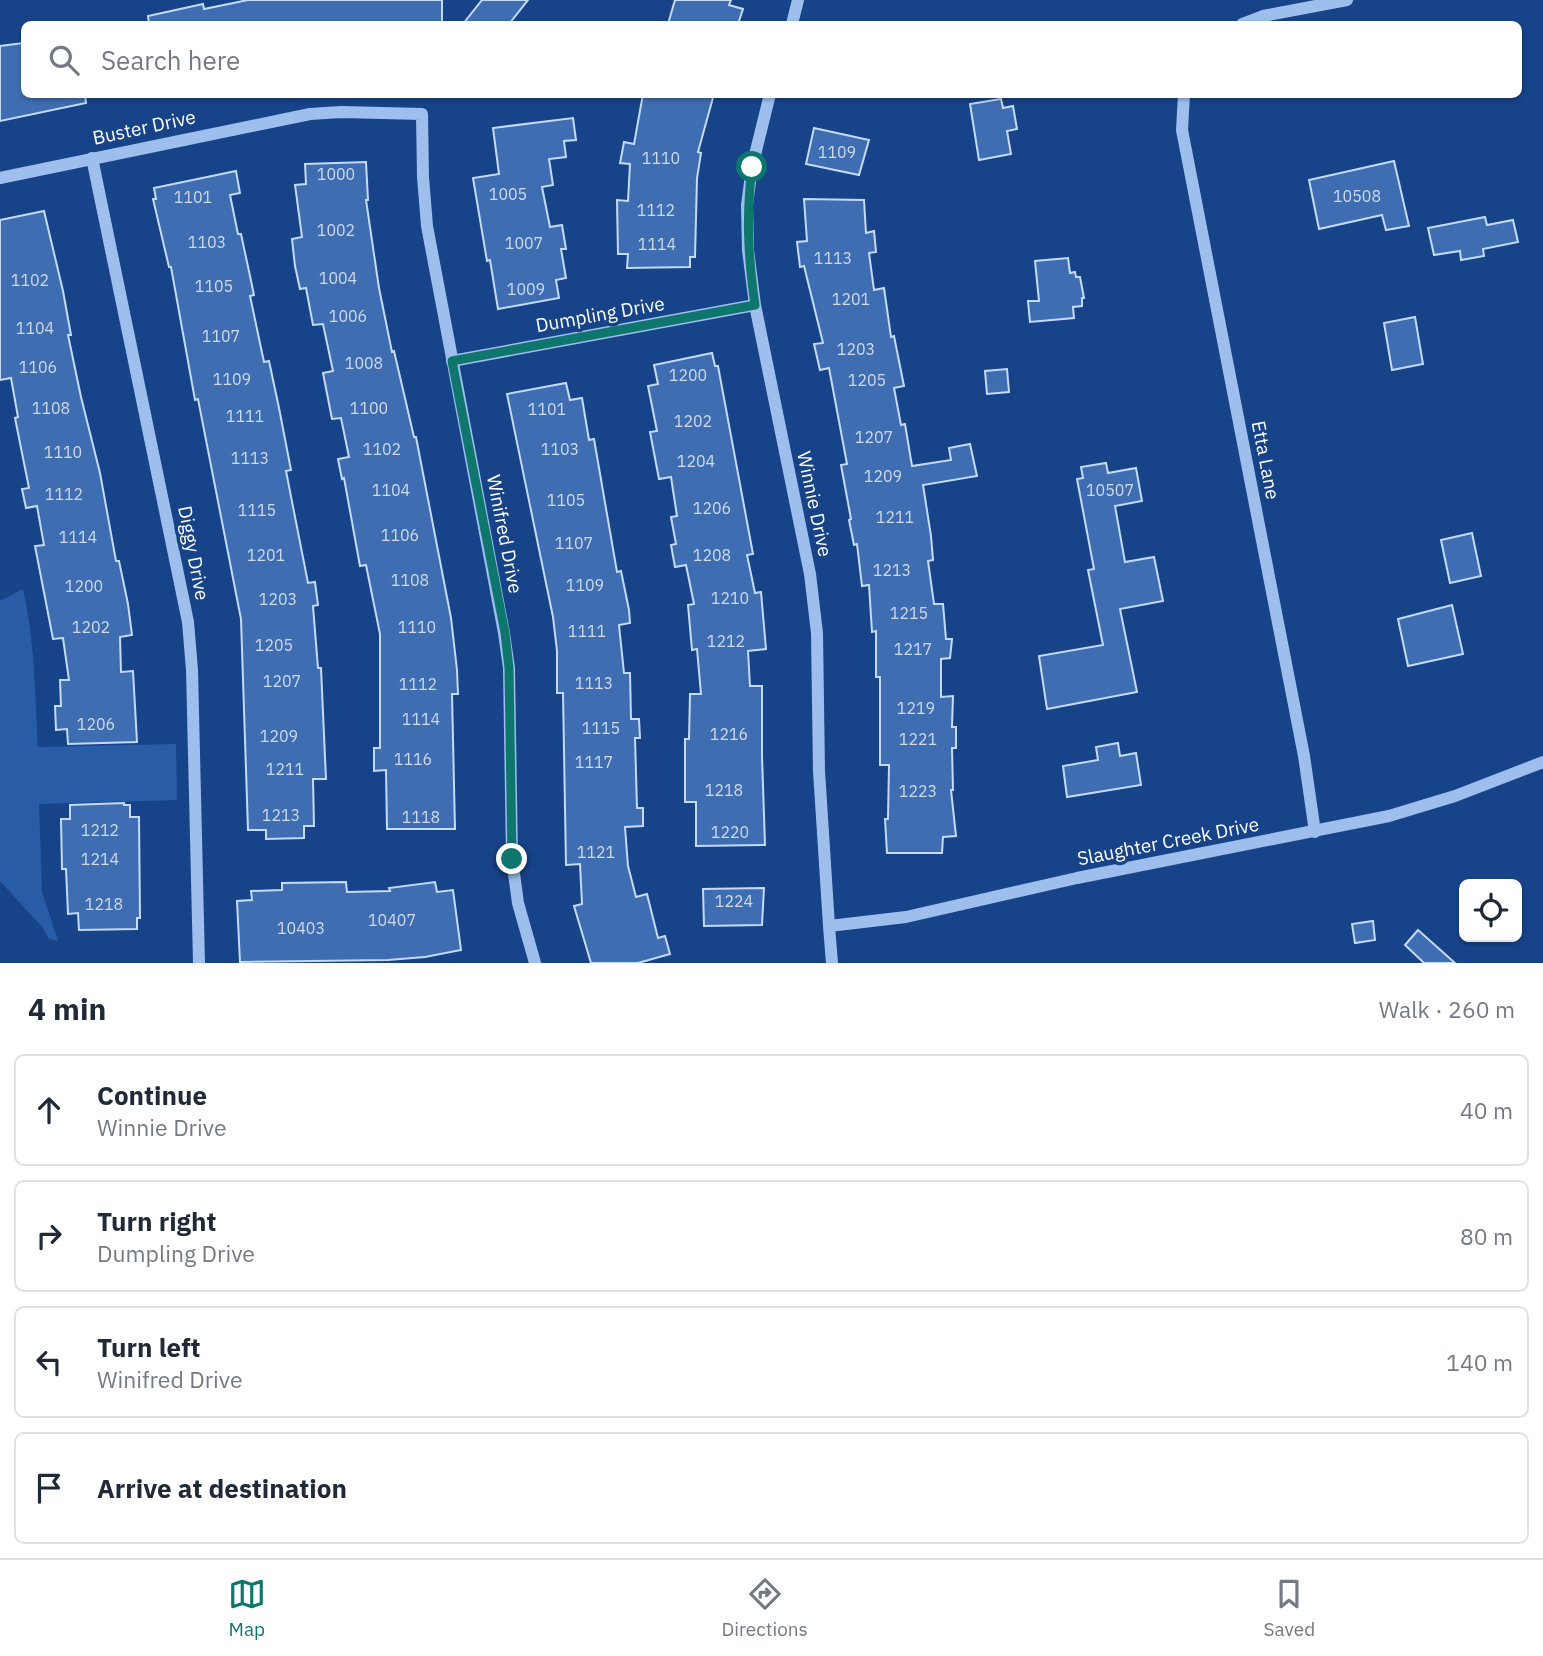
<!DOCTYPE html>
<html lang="en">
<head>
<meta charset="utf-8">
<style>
	:root { --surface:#fff; --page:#f2f2f3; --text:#1f2937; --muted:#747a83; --line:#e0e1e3; --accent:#0f766e }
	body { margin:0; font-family:"IBM Plex Sans",sans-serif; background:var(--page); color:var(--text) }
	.controls { position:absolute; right:21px; bottom:21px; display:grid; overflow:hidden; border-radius:10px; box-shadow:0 2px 5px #0004 }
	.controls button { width:63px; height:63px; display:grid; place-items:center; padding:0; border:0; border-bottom:2px solid var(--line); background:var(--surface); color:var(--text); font:35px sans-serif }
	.stop { position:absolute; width:21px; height:21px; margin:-16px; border:5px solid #0f766e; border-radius:50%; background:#fff }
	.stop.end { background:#0f766e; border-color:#fff; box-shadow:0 2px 7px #0008 }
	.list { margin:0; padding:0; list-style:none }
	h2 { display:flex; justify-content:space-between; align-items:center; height:91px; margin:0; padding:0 28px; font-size:30px }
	h2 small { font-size:23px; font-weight:400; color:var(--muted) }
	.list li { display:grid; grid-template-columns:46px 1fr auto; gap:21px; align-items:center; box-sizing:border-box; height:112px; margin:0 14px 14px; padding:0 14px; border:2px solid var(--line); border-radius:10px }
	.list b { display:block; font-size:26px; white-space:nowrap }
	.list p { margin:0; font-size:23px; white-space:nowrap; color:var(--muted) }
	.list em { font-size:23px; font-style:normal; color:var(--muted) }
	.icon { flex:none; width:38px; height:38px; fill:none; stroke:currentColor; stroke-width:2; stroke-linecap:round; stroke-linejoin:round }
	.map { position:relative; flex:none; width:1543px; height:963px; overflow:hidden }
	.search { position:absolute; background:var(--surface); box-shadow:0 2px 5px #0004; left:21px; right:21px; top:21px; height:77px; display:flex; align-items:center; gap:18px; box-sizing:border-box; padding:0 24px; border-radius:10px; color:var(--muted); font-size:26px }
	.sheet { height:595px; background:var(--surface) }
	nav { display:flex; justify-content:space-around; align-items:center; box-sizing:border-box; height:98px; border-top:2px solid var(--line); background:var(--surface); font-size:19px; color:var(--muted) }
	nav a { display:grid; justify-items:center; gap:4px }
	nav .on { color:var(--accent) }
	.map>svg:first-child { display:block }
	.green { fill:#295ca6 }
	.building { fill:#3f6db1; stroke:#c4dafa; stroke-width:2 }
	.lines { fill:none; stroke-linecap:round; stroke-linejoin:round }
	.minor { stroke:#9ebeee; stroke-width:12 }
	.route { stroke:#0f766e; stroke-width:9 }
	.labels { text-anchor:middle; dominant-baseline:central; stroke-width:7; stroke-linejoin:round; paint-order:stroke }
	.number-label { font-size:16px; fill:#cfdaec }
	.street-label { font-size:19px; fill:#fff; stroke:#174388 }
</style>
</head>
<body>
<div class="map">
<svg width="1543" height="963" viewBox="0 0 1543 963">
	<rect width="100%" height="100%" fill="#174388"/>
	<!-- green -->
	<path class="green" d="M23 589C35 643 35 693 38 747L176 744 177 800 39 804 42 892 58 941 49 939 42 927 0 881V601Z"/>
	<!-- building -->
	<g class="building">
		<polygon points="248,0 442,0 442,24 149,24 148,16 203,4 204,9"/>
		<polygon points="482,0 528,0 509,24 463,24"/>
		<polygon points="675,0 731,0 729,5 743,9 738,24 668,24"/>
		<polygon points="24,43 24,94 85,94 86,103 0,121 0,46"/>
		<polygon points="643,94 714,94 698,152 701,153 697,178 695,257 690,257 690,267 627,268 628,254 618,254 617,200 628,201 630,164 620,163 624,142 634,144"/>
		<polygon points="1001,99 1003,108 1013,106 1017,129 1007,131 1011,154 979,160 970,104"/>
		<polygon points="573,118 576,140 564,141 566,157 549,159 553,185 542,187 550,227 562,225 566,249 561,249 566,278 556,280 559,298 498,309 490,260 487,261 473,178 499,174 493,128"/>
		<polygon points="814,128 869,140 859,175 806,164"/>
		<polygon points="1394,161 1409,226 1386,230 1382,215 1319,229 1309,180"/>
		<polygon points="366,162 368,200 366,200 379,288 392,352 394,351 414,437 416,437 451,618 457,670 458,694 452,694 455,829 387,829 386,770 374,771 374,748 380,748 380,634 366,565 360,566 344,478 342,479 338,459 349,457 341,418 332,419 323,373 333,371 323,324 313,325 306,288 300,289 295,266 292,239 302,237 295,185 306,184 305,164"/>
		<polygon points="236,171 240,193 230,195 238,234 241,234 250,276 254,295 250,296 264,362 269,361 279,408 291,470 286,471 308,583 315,582 318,605 313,606 318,668 321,668 326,779 313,779 314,826 304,826 304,838 266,839 266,830 248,830 241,619 198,399 195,400 171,267 169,267 153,199 156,199 154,188"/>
		<polygon points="804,199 864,200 866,233 874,231 876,252 869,253 874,290 884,288 891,337 894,336 904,386 894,388 901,425 905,424 912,466 951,460 949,448 970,444 977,476 923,485 931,536 933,560 928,561 934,604 943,604 946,639 952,639 950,658 941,659 941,697 953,696 952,727 956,727 956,748 952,748 953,790 951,790 956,836 943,837 942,853 887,853 885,819 888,819 889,765 880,765 880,677 876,677 876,631 872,632 869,585 862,586 857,544 854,545 849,520 851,519 841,465 847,464 829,368 820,370 814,344 823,343 804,266 800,267 797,242 807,241"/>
		<polygon points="44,211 63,291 71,335 68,335 81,397 100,473 116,561 119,561 128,604 132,635 120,637 121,672 133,671 137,742 68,744 67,729 56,730 55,706 61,706 60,680 69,680 63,638 53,639 35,546 44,545 37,506 26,508 22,489 29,488 15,418 18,417 11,378 0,380 0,220"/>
		<polygon points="1485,217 1487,225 1513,220 1518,242 1483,249 1484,256 1461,260 1460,251 1434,255 1428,228"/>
		<polygon points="1068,258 1070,273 1075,272 1076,277 1080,277 1084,298 1082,298 1082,306 1073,307 1074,318 1030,322 1028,301 1039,301 1035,261"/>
		<polygon points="1415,317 1423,364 1392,370 1384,323"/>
		<polygon points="712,353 715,366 718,366 753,554 747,555 755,593 761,592 766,649 748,651 750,686 762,686 762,756 765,845 696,846 696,802 685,802 685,739 689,739 690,694 701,694 697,649 692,650 688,605 694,604 686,565 675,567 671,545 676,544 671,517 677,516 671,477 659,479 650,432 657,431 648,386 658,384 654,365"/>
		<polygon points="1007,369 1009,392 987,394 985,371"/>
		<polygon points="566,383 570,400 582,398 589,440 594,439 617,572 621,571 629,610 630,623 619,625 624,673 630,673 631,719 639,719 640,738 635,738 637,808 643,808 643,826 625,827 628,866 636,897 647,894 658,938 665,936 670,954 638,963 591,963 574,906 582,904 580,864 566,865 563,693 557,693 557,651 553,617 507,394"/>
		<polygon points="1106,463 1108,473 1136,468 1142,501 1115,506 1125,562 1154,557 1163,601 1120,609 1137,692 1047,709 1039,656 1103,645 1088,570 1094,569 1077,479 1083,478 1081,467"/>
		<polygon points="1472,533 1481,576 1450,583 1441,540"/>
		<polygon points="1452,605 1463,654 1408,666 1398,619"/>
		<polygon points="1118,743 1120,756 1136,753 1141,785 1067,797 1063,766 1098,760 1096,747"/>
		<polygon points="124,803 124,805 130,805 130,817 139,817 140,918 137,918 137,929 79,930 78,913 68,914 66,869 62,869 61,819 70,819 70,805"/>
		<polygon points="346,882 347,892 390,891 389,888 435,882 437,892 453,890 461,950 425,957 388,960 240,962 237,901 252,900 251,891 282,890 282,883"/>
		<polygon points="764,888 762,925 704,926 703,889"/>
		<polygon points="1373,921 1375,940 1355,943 1352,924"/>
		<polygon points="1418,930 1455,963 1424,963 1405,945"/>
	</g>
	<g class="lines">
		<!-- minor -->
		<g class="minor">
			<polyline points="792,24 798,0"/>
			<polyline points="1242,24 1263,16 1347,0"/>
			<polyline points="770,94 752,167 747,205 748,250 755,305 810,574 817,633 819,771 829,926"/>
			<polyline points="1184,94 1182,130 1304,756 1315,832"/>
			<polyline points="92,158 188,622 192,670 199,963"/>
			<polyline points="0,178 310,114 341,112 422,114 423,177 427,226 504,633 509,668 512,859 518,903 535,963"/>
			<polyline points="452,361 755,305"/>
			<polyline points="832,963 829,926 906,917 1077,878 1389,816 1455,796 1543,762"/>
		</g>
	</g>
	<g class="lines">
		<!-- route -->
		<path class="route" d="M512 859 509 668 505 633 452 361 755 305C748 256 746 216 752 167"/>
	</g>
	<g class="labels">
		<!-- number labels -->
		<g class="number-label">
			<text x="837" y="152">1109</text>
			<text x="661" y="158">1110</text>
			<text x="336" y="174">1000</text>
			<text x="508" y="194">1005</text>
			<text x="1357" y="196">10508</text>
			<text x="193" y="197">1101</text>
			<text x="656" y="210">1112</text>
			<text x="336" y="230">1002</text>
			<text x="207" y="242">1103</text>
			<text x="524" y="243">1007</text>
			<text x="657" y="244">1114</text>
			<text x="833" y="258">1113</text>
			<text x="338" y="278">1004</text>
			<text x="30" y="280">1102</text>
			<text x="214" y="286">1105</text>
			<text x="526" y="289">1009</text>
			<text x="851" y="299">1201</text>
			<text x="348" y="316">1006</text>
			<text x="35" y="328">1104</text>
			<text x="221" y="336">1107</text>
			<text x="856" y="349">1203</text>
			<text x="364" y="363">1008</text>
			<text x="38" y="367">1106</text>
			<text x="688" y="375">1200</text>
			<text x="232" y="379">1109</text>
			<text x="867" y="380">1205</text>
			<text x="51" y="408">1108</text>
			<text x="369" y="408">1100</text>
			<text x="547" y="409">1101</text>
			<text x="245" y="416">1111</text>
			<text x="693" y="421">1202</text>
			<text x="874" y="437">1207</text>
			<text x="382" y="449">1102</text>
			<text x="560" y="449">1103</text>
			<text x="63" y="452">1110</text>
			<text x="250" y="458">1113</text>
			<text x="696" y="461">1204</text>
			<text x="883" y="476">1209</text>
			<text x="391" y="490">1104</text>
			<text x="1110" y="490">10507</text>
			<text x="64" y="494">1112</text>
			<text x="566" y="500">1105</text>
			<text x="712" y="508">1206</text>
			<text x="257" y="510">1115</text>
			<text x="895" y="517">1211</text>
			<text x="400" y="535">1106</text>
			<text x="78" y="537">1114</text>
			<text x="574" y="543">1107</text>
			<text x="266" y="555">1201</text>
			<text x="712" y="555">1208</text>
			<text x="892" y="570">1213</text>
			<text x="410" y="580">1108</text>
			<text x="585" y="585">1109</text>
			<text x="84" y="586">1200</text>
			<text x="730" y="598">1210</text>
			<text x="278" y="599">1203</text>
			<text x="909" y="613">1215</text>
			<text x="91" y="627">1202</text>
			<text x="417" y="627">1110</text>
			<text x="587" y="631">1111</text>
			<text x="726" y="641">1212</text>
			<text x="274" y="645">1205</text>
			<text x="913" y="649">1217</text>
			<text x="282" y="681">1207</text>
			<text x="594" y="683">1113</text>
			<text x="418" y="684">1112</text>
			<text x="916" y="708">1219</text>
			<text x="421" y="719">1114</text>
			<text x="96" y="724">1206</text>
			<text x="601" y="728">1115</text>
			<text x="729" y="734">1216</text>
			<text x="279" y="736">1209</text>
			<text x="918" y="739">1221</text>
			<text x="413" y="759">1116</text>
			<text x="594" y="762">1117</text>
			<text x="285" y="769">1211</text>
			<text x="724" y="790">1218</text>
			<text x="918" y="791">1223</text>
			<text x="281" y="815">1213</text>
			<text x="421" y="817">1118</text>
			<text x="100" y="830">1212</text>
			<text x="730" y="832">1220</text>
			<text x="596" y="852">1121</text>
			<text x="100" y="859">1214</text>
			<text x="734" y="901">1224</text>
			<text x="104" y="904">1218</text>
			<text x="392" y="920">10407</text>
			<text x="301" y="928">10403</text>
		</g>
		<!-- street labels -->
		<g class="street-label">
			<text transform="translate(144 127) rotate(-12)">Buster Drive</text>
			<text transform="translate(600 314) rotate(-10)">Dumpling Drive</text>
			<text transform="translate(1266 460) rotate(79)">Etta Lane</text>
			<text transform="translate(815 504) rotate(78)">Winnie Drive</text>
			<text transform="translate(505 534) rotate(79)">Winifred Drive</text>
			<text transform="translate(194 553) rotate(79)">Diggy Drive</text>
			<text transform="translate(1168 841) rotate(-11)">Slaughter Creek Drive</text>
		</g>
	</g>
</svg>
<div class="controls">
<button><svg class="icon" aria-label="locate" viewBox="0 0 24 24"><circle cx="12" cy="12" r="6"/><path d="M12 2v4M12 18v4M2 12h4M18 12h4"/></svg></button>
</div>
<div class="stop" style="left:752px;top:167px"></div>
<div class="stop end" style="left:512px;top:859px"></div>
<div class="search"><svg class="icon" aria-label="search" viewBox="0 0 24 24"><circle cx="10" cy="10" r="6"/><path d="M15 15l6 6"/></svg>Search here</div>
</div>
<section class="sheet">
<h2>4 min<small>Walk · 260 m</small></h2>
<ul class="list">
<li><svg class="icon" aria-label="ahead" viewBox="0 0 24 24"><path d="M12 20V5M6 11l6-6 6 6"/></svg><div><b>Continue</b><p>Winnie Drive</p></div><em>40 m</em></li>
<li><svg class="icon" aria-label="right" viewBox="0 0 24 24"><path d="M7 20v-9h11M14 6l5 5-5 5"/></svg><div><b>Turn right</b><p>Dumpling Drive</p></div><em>80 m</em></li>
<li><svg class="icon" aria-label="left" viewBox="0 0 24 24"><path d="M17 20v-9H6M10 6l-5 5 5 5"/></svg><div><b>Turn left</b><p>Winifred Drive</p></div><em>140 m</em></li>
<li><svg class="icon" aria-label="arrive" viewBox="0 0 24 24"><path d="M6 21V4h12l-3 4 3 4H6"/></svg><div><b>Arrive at destination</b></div></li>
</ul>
</section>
<nav>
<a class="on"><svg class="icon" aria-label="map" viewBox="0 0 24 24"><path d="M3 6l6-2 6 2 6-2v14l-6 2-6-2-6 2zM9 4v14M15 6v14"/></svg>Map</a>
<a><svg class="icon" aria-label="directions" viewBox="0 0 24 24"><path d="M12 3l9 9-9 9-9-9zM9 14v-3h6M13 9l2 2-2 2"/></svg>Directions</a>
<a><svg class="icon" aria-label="saved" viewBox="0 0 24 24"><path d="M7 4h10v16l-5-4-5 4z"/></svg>Saved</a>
</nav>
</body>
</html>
